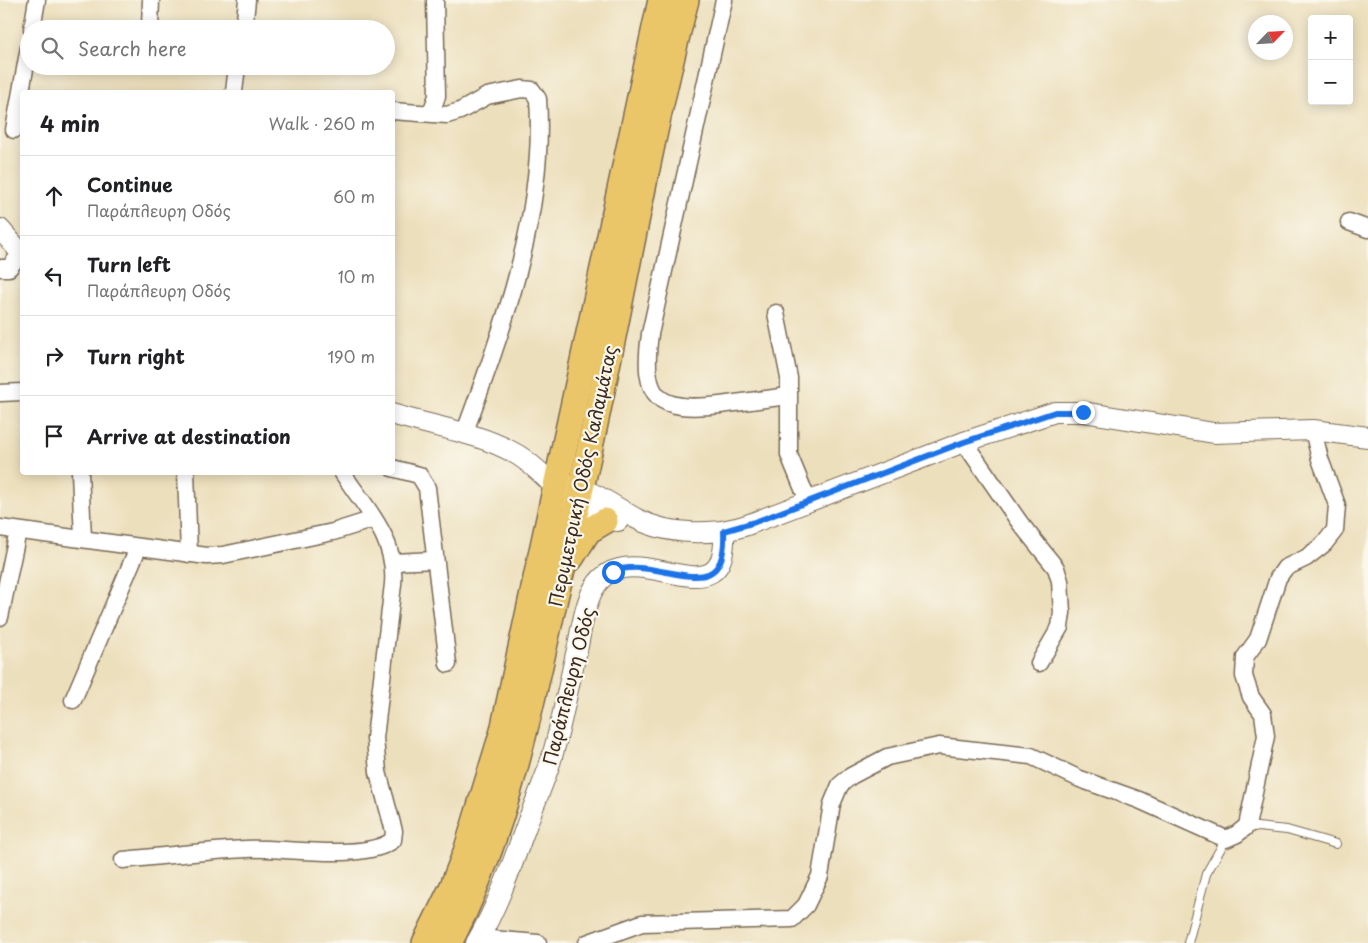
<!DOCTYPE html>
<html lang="en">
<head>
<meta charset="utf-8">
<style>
	:root { --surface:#fff; --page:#f6f6f6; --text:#202124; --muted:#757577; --line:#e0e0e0 }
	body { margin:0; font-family:"Playpen Sans",sans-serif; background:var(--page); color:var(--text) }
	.controls { position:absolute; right:15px; top:15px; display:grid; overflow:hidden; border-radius:5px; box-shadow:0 2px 12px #0003 }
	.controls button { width:45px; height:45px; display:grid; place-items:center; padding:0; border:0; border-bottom:1px solid var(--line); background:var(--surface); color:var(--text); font:25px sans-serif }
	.compass { position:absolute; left:1248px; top:15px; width:45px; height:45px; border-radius:50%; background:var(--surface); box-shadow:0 2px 12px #0003; rotate:65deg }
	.stop { position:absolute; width:15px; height:15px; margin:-11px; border:4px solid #1a73e8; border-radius:50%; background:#fff }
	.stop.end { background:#1a73e8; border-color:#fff; box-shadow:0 1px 5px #0008 }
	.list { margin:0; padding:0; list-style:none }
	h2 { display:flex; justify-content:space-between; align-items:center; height:65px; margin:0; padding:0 20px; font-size:21px }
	h2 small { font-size:16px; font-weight:400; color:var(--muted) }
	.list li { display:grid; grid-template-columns:32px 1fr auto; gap:15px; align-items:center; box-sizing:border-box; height:80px; padding:0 20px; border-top:1px solid var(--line) }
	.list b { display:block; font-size:19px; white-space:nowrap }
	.list p { margin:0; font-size:16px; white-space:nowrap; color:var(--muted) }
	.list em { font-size:16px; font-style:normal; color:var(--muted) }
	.icon { flex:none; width:28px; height:28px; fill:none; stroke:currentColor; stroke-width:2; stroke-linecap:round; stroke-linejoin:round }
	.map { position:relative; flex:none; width:1368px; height:943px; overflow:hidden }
	.search { position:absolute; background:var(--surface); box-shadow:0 2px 12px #0003; left:20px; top:20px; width:375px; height:55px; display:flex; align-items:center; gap:12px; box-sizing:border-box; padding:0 18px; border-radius:28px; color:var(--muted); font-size:19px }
	.panel { position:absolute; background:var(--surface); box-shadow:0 2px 12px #0003; left:20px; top:90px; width:375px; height:385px; border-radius:5px }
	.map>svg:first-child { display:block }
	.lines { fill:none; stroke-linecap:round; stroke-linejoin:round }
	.service-casing { stroke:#796955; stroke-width:10 }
	.minor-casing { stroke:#796955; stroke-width:19 }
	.tertiary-casing { stroke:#796955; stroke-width:22 }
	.primary-casing { stroke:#796955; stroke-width:28 }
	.service { stroke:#fff; stroke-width:8 }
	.minor { stroke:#fff; stroke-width:16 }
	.tertiary { stroke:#fff; stroke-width:20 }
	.primary { stroke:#ebc669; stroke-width:25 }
	.route { stroke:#1a73e8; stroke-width:6 }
	.labels { text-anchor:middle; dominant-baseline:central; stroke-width:4.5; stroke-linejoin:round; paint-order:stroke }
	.street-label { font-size:18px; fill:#3b2a1e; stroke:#fbf7ec }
</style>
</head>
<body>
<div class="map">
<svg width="1368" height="943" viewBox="0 0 1368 943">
	<rect width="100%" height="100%" fill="#fbf7ec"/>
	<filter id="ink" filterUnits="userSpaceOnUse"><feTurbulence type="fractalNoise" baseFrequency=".02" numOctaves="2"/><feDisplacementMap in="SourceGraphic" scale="10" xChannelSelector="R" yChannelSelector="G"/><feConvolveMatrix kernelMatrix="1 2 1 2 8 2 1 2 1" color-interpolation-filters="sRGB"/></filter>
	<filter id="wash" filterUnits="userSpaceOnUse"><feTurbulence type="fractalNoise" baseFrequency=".0096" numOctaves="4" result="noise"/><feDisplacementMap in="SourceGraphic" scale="20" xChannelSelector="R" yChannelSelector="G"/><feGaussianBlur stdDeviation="1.12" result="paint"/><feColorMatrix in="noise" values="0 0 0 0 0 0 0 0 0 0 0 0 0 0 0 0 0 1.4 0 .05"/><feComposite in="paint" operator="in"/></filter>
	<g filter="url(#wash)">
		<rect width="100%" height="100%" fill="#ecdfbc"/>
	</g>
	<g filter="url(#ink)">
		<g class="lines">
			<!-- service casing -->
			<g class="service-casing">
				<g id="service">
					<polyline points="1247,826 1287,830 1336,844"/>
					<polyline points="1188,943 1206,874 1226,839"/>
				</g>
			</g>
			<!-- minor casing -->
			<g class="minor-casing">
				<g id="minor">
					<path d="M724 0 650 334C641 399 657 412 720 405 743 402 765 399 788 396"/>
					<polyline points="150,27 151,0"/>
					<polyline points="32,29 37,0"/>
					<polyline points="244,29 247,0"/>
					<polyline points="234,92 237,66"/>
					<path d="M392 111 447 115 460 111 487 96 522 89 532 90 538 99C546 212 503 329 464 434"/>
					<polyline points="431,113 437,96 435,0"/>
					<polyline points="14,130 29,47"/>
					<polyline points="1349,222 1368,229"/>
					<polyline points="0,268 9,268 21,253"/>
					<polyline points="776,313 789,378 789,455 808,501"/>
					<polyline points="0,393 22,392"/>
					<polyline points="964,442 1020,523 1056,568 1060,581 1062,613 1060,627 1039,663"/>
					<polyline points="392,468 419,475 427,488 448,664"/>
					<polyline points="80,472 83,538"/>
					<polyline points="186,472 189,554"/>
					<polyline points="0,528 207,556 223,555 333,532 374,519"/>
					<polyline points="393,562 435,560"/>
					<polyline points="0,617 18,531"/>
					<polyline points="73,700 138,548"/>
					<path d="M123 860C164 856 205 851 246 849 283 847 365 862 393 840L394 831 378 772 375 738 393 584C397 538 365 508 342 472"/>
					<polyline points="479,938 538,943"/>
					<polyline points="587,943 642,923 792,919 806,905 820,876 832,804 840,785 851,776 887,757 939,746 1031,756 1080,779 1139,800 1226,839 1237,834 1247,826 1266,736 1263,714 1251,697 1244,676 1245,657 1258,639 1278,578 1285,568 1306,558 1324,544 1335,530 1337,505 1320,459 1313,430"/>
				</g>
			</g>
			<!-- tertiary casing -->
			<g class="tertiary-casing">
				<g id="tertiary">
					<polyline points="0,229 22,254"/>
					<path d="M392 414C433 427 478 432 516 454 550 473 575 521 618 521"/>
					<path d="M568 486C593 489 616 508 637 519 668 535 715 536 747 525L964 442 1055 412H1083L1214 433 1313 430 1368 437"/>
					<path d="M476 943C498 906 513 862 528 821 536 799 547 776 553 753 563 718 569 681 578 646 581 629 584 610 591 594 624 521 729 632 724 531"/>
				</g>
			</g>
			<!-- primary casing -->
			<g class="primary-casing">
				<g id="primary">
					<polyline points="571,558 588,531 605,521"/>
					<polyline points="425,943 452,888 466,852 503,731 661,0"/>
					<path d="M449 943C505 836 529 715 555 598 564 561 573 525 581 488 618 326 644 161 686 0"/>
				</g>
			</g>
			<!-- service -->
			<use href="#service" class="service"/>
			<!-- minor -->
			<use href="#minor" class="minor"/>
			<!-- tertiary -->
			<use href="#tertiary" class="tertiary"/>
			<!-- primary -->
			<use href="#primary" class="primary"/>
		</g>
	</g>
	<g class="lines" filter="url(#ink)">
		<!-- route -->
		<path class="route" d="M613 572C657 552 728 615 724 531L755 522 964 442 1055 412H1083"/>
	</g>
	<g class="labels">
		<!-- street labels -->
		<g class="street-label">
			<text transform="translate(582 476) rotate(-78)">Περιμετρική Οδός Καλαμάτας</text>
			<text transform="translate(568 686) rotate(-76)">Παράπλευρη Οδός</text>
		</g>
	</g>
</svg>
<div class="controls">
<button>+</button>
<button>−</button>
</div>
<svg class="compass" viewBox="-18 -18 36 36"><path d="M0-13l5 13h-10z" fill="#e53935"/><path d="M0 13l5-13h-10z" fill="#757577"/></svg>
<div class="stop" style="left:613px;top:572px"></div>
<div class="stop end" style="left:1083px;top:412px"></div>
<div class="search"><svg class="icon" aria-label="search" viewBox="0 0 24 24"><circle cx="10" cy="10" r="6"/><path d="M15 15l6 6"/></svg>Search here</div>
<section class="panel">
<h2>4 min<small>Walk · 260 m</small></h2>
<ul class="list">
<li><svg class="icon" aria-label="ahead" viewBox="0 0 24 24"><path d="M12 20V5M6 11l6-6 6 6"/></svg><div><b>Continue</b><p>Παράπλευρη Οδός</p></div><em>60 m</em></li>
<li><svg class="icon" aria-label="left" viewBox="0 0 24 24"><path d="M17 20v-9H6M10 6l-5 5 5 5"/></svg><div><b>Turn left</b><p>Παράπλευρη Οδός</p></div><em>10 m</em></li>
<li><svg class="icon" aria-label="right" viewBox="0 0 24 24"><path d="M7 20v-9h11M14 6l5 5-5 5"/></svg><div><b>Turn right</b></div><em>190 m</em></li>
<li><svg class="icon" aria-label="arrive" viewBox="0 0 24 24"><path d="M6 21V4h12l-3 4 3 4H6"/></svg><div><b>Arrive at destination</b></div></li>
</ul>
</section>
</div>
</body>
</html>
